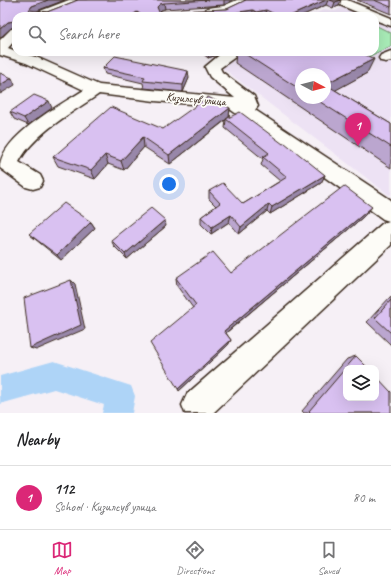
<!DOCTYPE html>
<html lang="en">
<head>
<meta charset="utf-8">
<style>
	:root { --surface:#fff; --page:#f6f6f6; --text:#202124; --muted:#757577; --line:#e0e0e0; --accent:#db2777 }
	body { margin:0; font-family:Caveat,sans-serif; background:var(--page); color:var(--text) }
	.controls { position:absolute; right:12px; bottom:12px; display:grid; overflow:hidden; border-radius:8px; box-shadow:0 4px 16px #0002 }
	.controls button { width:36px; height:36px; display:grid; place-items:center; padding:0; border:0; border-bottom:1px solid var(--line); background:var(--surface); color:var(--text); font:20px sans-serif }
	.compass { position:absolute; left:295px; top:68px; width:36px; height:36px; border-radius:50%; background:var(--surface); box-shadow:0 4px 16px #0002; rotate:97deg }
	.you { position:absolute; left:169px; top:184px; width:14px; height:14px; margin:-10px; border:3px solid #fff; border-radius:50%; background:#1a73e8; box-shadow:0 0 0 6px #1a73e833 }
	.badge { display:grid; place-items:center; width:26px; height:26px; border-radius:50%; background:var(--accent); color:#fff; font-size:13px; font-weight:700 }
	.pin { position:absolute; translate:-50% -33px; filter:drop-shadow(0 1px 2px #0008) }
	.pin::after { content:''; position:absolute; top:21px; width:14px; height:12px; background:inherit; clip-path:polygon(0 0,100% 0,50% 100%) }
	.list { margin:0; padding:0; list-style:none }
	h2 { display:flex; justify-content:space-between; align-items:center; height:52px; margin:0; padding:0 16px; font-size:17px }
	h2 small { font-size:13px; font-weight:400; color:var(--muted) }
	.list li { display:grid; grid-template-columns:26px 1fr auto; gap:12px; align-items:center; box-sizing:border-box; height:64px; padding:0 16px; border-top:1px solid var(--line) }
	.list b { display:block; font-size:15px; white-space:nowrap }
	.list p { margin:0; font-size:13px; white-space:nowrap; color:var(--muted) }
	.list em { font-size:13px; font-style:normal; color:var(--muted) }
	.icon { flex:none; width:22px; height:22px; fill:none; stroke:currentColor; stroke-width:2; stroke-linecap:round; stroke-linejoin:round }
	.map { position:relative; flex:none; width:391px; height:413px; overflow:hidden }
	.search { position:absolute; background:var(--surface); box-shadow:0 4px 16px #0002; left:12px; right:12px; top:12px; height:44px; display:flex; align-items:center; gap:10px; box-sizing:border-box; padding:0 14px; border-radius:12px; color:var(--muted); font-size:15px }
	.sheet { height:116px; background:var(--surface) }
	nav { display:flex; justify-content:space-around; align-items:center; box-sizing:border-box; height:56px; border-top:1px solid var(--line); background:var(--surface); font-size:11px; color:var(--muted) }
	nav a { display:grid; justify-items:center; gap:2px }
	nav .on { color:var(--accent) }
	.map>svg:first-child { display:block }
	.built { fill:#ede2f4; fill-rule:evenodd }
	.green { fill:#a9edb8; stroke:#728c6b }
	.lines { fill:none; stroke-linecap:round; stroke-linejoin:round }
	.canal { fill:#aed4f7; fill-rule:evenodd }
	.minor-casing { stroke:#3b2a1e; stroke-width:3 }
	.minor { fill:#fdfcf7; fill-rule:evenodd }
	.wall { fill:#bba6cf; stroke:#3b2a1e; fill-rule:evenodd }
	.shaded-wall { fill:#9887a9; stroke:#3b2a1e }
	.building { fill:#d9c1f1; stroke:#3b2a1e }
	.labels { text-anchor:middle; dominant-baseline:central; stroke-width:3.5; stroke-linejoin:round; paint-order:stroke }
	.far-street-label { font-size:12px; fill:#3b2a1e; stroke:#fdfcf7 }
</style>
</head>
<body>
<div class="map">
<svg width="391" height="413" viewBox="0 0 391 413">
	<rect width="100%" height="100%" fill="#f6f0f6"/>
	<filter id="ink" filterUnits="userSpaceOnUse"><feTurbulence type="fractalNoise" baseFrequency=".025" numOctaves="2"/><feDisplacementMap in="SourceGraphic" scale="8" xChannelSelector="R" yChannelSelector="G"/><feConvolveMatrix kernelMatrix="1 2 1 2 8 2 1 2 1" color-interpolation-filters="sRGB"/></filter>
	<g filter="url(#ink)">
		<!-- built -->
		<g class="built">
			<polygon points="344,6 367,16 311,16 325,9 335,11"/>
			<path d="M375 19 391 26V194L389 195 208 57 217 52H375ZM301 74H325V98H301Z"/>
		</g>
		<!-- green -->
		<polygon class="green" points="375,25 391,33 391,46 368,57 359,52 375,52"/>
		<g class="lines">
			<!-- canal -->
			<polygon class="canal" points="54,361 131,386 135,396 132,413 102,413 104,405 54,389 0,404 0,376"/>
			<!-- minor casing -->
			<g class="minor-casing">
				<g id="minor">
					<polygon points="69,0 87,0 85,2 49,16 33,16 35,13"/>
					<path d="M237 0H252L250 2C237 8 222 17 207 14L205 11 207 8 223 6Z"/>
					<polygon points="331,0 347,0 391,18 391,26 375,20 375,16 366,16 333,2"/>
					<path d="M16 28V39L8 48 16 51V52L36 57 99 85 235 98 210 77 205 67 223 52H242L220 68 222 72 254 96 258 106 255 110 391 200V245L213 413H185L182 405 187 394 383 223 389 221 383 219 227 107 155 101 99 94C73 112 34 133 19 162L40 175 43 181 40 187 33 189 26 187 0 168C0 137 60 105 84 90L26 63 0 55V40L11 29Z"/>
					<polygon points="391,51 391,61 386,62 381,61 379,58 381,55"/>
				</g>
			</g>
			<!-- minor -->
			<use href="#minor" class="minor"/>
		</g>
		<!-- wall -->
		<g class="wall">
			<polygon points="0,0 65,0 36,11 47,12 78,0 232,0 232,1 224,5 165,9 161,10 159,12 227,9 246,0 340,0 339,6 333,8 326,5 301,16 253,16 253,15 249,16 16,16 16,28 16,27 11,28"/>
			<polygon points="357,0 391,0 391,14"/>
			<polygon points="201,52 221,52 217,55 208,58"/>
			<path d="M236 52H360L367 73 335 90 391 124V168L235 63ZM301 74 325 98H301Z"/>
			<polygon points="103,68 189,78 183,92 144,88 143,83 105,74"/>
			<polygon points="52,108 28,125 14,119 10,112"/>
			<polygon points="230,108 229,117 226,119 325,175 321,183 270,214 267,211 239,234 229,222 211,234 201,224 201,217 216,206 209,199 209,191 243,204 280,181 261,165 263,159 225,128 226,120 170,164 144,147 124,170 108,164 95,179 58,166 53,157 163,129"/>
			<polygon points="372,207 363,217 226,333 231,340 228,345 179,391 193,308 177,286 176,278 231,273"/>
			<polygon points="91,222 95,228 61,260 35,239 29,234"/>
			<polygon points="166,226 127,259 114,246 111,240"/>
			<polygon points="391,296 391,345 367,322"/>
			<polygon points="356,356 391,413 304,413 302,411 347,359"/>
		</g>
		<!-- shaded-wall -->
		<g class="shaded-wall">
			<polygon points="48,0 65,0 34,12 29,10 32,6"/>
			<polygon points="224,0 232,0 232,1 224,5"/>
			<polygon points="326,0 328,0 326,5 301,16 290,16"/>
			<polygon points="341,0 339,6 333,8 335,2"/>
			<polygon points="164,3 165,9 161,10 158,13 157,7 160,4"/>
			<polygon points="253,10 253,15 249,16 212,16"/>
			<polygon points="266,10 265,16 255,16 256,12"/>
			<polygon points="137,12 138,16 131,16"/>
			<polygon points="14,21 16,25 16,28 16,27 11,28 0,38 0,29 8,22"/>
			<polygon points="209,52 221,52 217,55 208,58"/>
			<polygon points="374,59 367,73 325,96 325,84"/>
			<polygon points="188,71 189,78 183,92 183,85"/>
			<polygon points="12,78 15,85 0,94 0,85"/>
			<polygon points="49,101 52,108 28,125 24,118"/>
			<polygon points="230,108 229,117 170,164 169,155"/>
			<polygon points="143,137 144,147 124,170 121,161"/>
			<polygon points="105,155 108,164 95,179 91,170"/>
			<polygon points="325,175 321,183 270,214 272,207"/>
			<polygon points="269,204 267,211 239,234 241,227"/>
			<polygon points="372,207 363,217 222,336 224,331"/>
			<polygon points="231,215 229,222 211,234 212,227"/>
			<polygon points="165,220 166,226 127,259 125,254"/>
			<polygon points="91,222 95,228 61,260 57,255"/>
			<polygon points="71,280 75,284 85,329 36,350 30,348"/>
			<polygon points="231,340 228,345 179,391 178,389"/>
		</g>
		<!-- building -->
		<g class="building">
			<polygon points="0,0 48,0 32,6 29,10 47,12 78,0 208,0 164,3 160,4 157,7 159,12 227,9 246,0 326,0 290,16 279,16 266,10 256,12 253,10 212,16 152,16 150,14 143,16 137,12 131,16 16,16 16,25 15,25 14,21 8,22 0,29"/>
			<polygon points="330,0 341,0 335,2"/>
			<polygon points="374,0 391,0 391,7"/>
			<polygon points="242,52 360,52 374,59 325,84 325,74 301,74 301,90"/>
			<polygon points="115,56 188,71 183,85 143,81 145,77 103,68"/>
			<polygon points="0,73 12,78 0,85"/>
			<polygon points="325,84 391,124 391,147 314,98 325,98"/>
			<polygon points="34,95 49,101 24,118 10,112"/>
			<polygon points="208,97 230,108 169,155 143,137 121,161 105,155 91,170 53,157 111,107 163,129"/>
			<polygon points="240,112 283,144 285,143 325,175 272,207 269,204 241,227 231,215 212,227 201,217 220,203 209,191 223,183 243,204 287,177 263,157 269,153 226,119"/>
			<polygon points="344,186 372,207 224,331 231,340 178,389 150,343 196,305 176,278 213,252 231,273"/>
			<polygon points="64,203 91,222 57,255 29,234"/>
			<polygon points="151,208 165,220 125,254 111,240"/>
			<polygon points="71,280 81,325 30,348 24,298"/>
			<polygon points="391,300 391,333 375,318"/>
			<polygon points="356,356 368,368 346,368 346,398 376,398 376,376 391,392 391,413 311,413 309,411"/>
		</g>
	</g>
	<g class="labels">
		<!-- far-street labels -->
		<g class="far-street-label">
			<text transform="translate(196 99) rotate(5)">Кизилсув улица</text>
		</g>
	</g>
</svg>
<div class="controls">
<button><svg class="icon" aria-label="layers" viewBox="0 0 24 24"><path d="M12 4l9 5-9 5-9-5zM3 14l9 5 9-5"/></svg></button>
</div>
<svg class="compass" viewBox="-18 -18 36 36"><path d="M0-13l5 13h-10z" fill="#e53935"/><path d="M0 13l5-13h-10z" fill="#757577"/></svg>
<div class="you"></div>
<div class="pin badge" style="left:358px;top:146px">1</div>
<div class="search"><svg class="icon" aria-label="search" viewBox="0 0 24 24"><circle cx="10" cy="10" r="6"/><path d="M15 15l6 6"/></svg>Search here</div>
</div>
<section class="sheet">
<h2>Nearby<small></small></h2>
<ul class="list">
<li><span class="badge">1</span><div><b>112</b><p>School · Кизилсув улица</p></div><em>80 m</em></li>
</ul>
</section>
<nav>
<a class="on"><svg class="icon" aria-label="map" viewBox="0 0 24 24"><path d="M3 6l6-2 6 2 6-2v14l-6 2-6-2-6 2zM9 4v14M15 6v14"/></svg>Map</a>
<a><svg class="icon" aria-label="directions" viewBox="0 0 24 24"><path d="M12 3l9 9-9 9-9-9zM9 14v-3h6M13 9l2 2-2 2"/></svg>Directions</a>
<a><svg class="icon" aria-label="saved" viewBox="0 0 24 24"><path d="M7 4h10v16l-5-4-5 4z"/></svg>Saved</a>
</nav>
</body>
</html>
